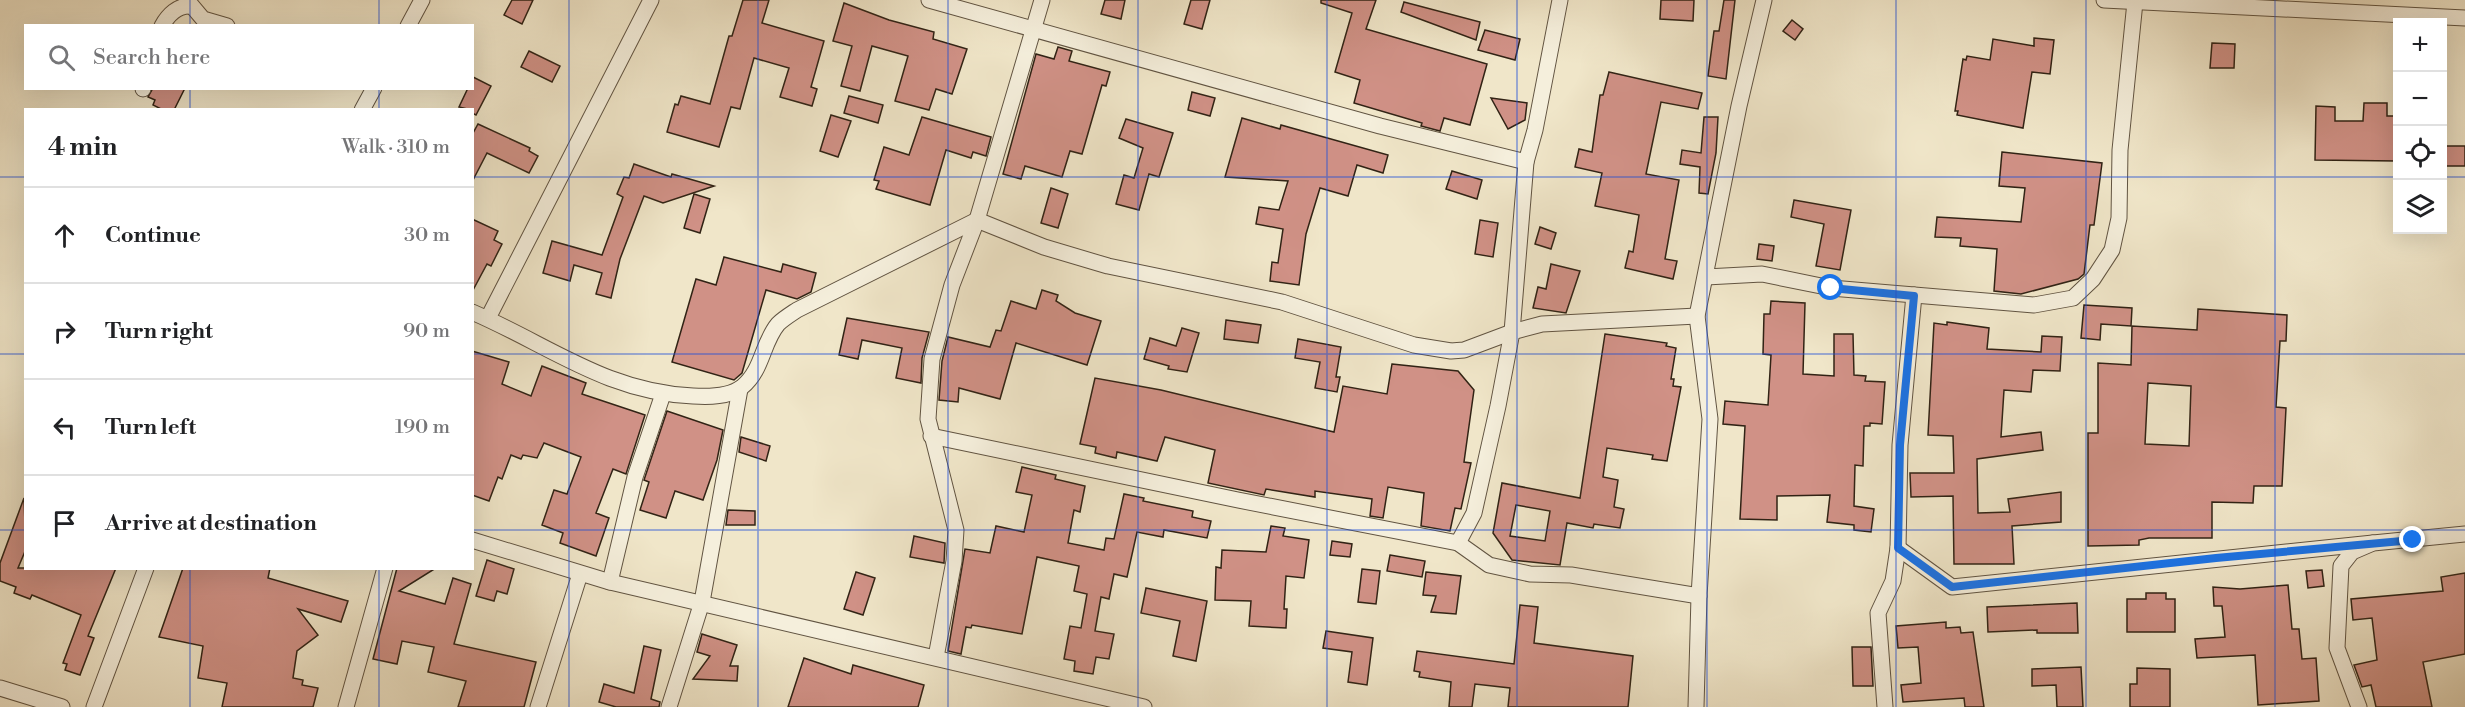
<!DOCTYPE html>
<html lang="en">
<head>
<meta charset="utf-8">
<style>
	:root { --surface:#fff; --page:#f6f6f6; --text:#202124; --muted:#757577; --line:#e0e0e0 }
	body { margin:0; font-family:"Libre Bodoni",serif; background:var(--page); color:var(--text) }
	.controls { position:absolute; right:18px; top:18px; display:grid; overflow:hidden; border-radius:0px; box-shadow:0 6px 24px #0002 }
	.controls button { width:54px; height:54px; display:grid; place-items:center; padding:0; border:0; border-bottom:2px solid var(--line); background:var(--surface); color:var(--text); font:30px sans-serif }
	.stop { position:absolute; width:18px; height:18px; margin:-14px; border:4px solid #1a73e8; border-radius:50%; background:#fff }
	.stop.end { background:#1a73e8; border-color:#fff; box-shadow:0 2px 6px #0008 }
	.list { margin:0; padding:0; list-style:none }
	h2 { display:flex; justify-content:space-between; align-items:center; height:78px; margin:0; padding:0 24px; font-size:26px }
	h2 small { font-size:20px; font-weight:400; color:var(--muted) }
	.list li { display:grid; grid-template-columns:39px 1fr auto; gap:18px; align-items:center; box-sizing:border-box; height:96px; padding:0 24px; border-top:2px solid var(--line) }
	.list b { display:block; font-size:22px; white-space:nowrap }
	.list em { font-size:20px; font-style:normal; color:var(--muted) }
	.icon { flex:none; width:33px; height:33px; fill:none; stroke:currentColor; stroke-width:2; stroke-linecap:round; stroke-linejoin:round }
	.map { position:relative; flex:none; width:2465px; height:707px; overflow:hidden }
	.search { position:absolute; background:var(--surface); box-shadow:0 6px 24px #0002; left:24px; top:24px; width:450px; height:66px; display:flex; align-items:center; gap:15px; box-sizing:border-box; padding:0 21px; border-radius:0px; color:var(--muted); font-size:22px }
	.panel { position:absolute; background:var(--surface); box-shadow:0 6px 24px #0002; left:24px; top:108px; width:450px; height:462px; border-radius:0px }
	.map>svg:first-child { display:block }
	.building { fill:#d09186; stroke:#312315; stroke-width:1.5; fill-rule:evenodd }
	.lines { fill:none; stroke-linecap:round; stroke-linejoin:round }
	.minor-casing { stroke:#615442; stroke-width:17 }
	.minor { stroke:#f5efdc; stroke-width:15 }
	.route { stroke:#1a73e8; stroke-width:8 }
	.grid { fill:none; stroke:#1d4ed8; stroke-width:1.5; stroke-opacity:0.55 }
</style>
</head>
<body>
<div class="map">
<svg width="2465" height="707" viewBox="0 0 2465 707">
	<rect width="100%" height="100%" fill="#f0e6c9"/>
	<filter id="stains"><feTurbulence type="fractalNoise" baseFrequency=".00333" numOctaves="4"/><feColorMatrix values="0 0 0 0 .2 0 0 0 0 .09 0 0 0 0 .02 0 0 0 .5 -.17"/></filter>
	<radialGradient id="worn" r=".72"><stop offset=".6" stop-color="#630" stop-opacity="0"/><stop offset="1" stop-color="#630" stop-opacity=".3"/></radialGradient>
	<!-- building -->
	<g class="building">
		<polygon points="512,0 533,0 522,24 504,15"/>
		<polygon points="743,0 769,0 762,23 824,41 811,87 817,89 812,106 780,97 789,68 754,58 740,109 731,107 719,147 667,132 675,104 678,105 681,96 710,104 729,36 732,36"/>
		<polygon points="1105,0 1125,0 1121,19 1101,14"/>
		<polygon points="1191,0 1210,0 1202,29 1184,24"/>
		<polygon points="1321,0 1376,0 1366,29 1487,64 1470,125 1444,118 1440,131 1421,126 1422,123 1354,103 1360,80 1335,72 1352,13 1321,3"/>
		<polygon points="1661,0 1694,0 1693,21 1660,19"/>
		<polygon points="1724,0 1735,0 1726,79 1708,76 1714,31 1719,31"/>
		<polygon points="1404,2 1480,22 1476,40 1401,12"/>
		<polygon points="844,3 889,20 934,32 933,39 967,49 952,94 936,89 929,110 895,101 908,56 872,46 860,91 841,86 852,46 833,41"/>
		<polygon points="1792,20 1803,29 1795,40 1783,31"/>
		<polygon points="1485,30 1520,39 1515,60 1478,50"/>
		<polygon points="2034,38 2054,40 2050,74 2032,72 2023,128 1957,115 1958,111 1955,111 1963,59 1966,60 1967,56 1990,60 1993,39 2034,46"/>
		<polygon points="2212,43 2235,44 2234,68 2210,68"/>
		<polygon points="1058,47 1072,51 1069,61 1110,72 1106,86 1102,85 1082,154 1070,151 1062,177 1025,166 1021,179 1003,174 1036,54 1054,59"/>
		<polygon points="529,51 560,66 552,82 521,67"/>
		<polygon points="1609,72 1702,93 1698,109 1661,102 1646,174 1679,180 1665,259 1677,261 1673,279 1625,268 1629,251 1633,252 1639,215 1595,206 1602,173 1575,167 1579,149 1592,152 1600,95 1603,95"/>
		<polygon points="473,77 491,86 476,115 472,113 472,110 459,107 468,88 472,88"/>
		<polygon points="153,88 185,88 174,110 163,110 153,105 155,100 148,97"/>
		<polygon points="1192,92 1215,98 1210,116 1188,110"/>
		<polygon points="849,96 883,105 878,123 844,113"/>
		<polygon points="1491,98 1527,103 1525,120 1508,129"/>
		<polygon points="2364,103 2387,103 2387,116 2397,116 2397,161 2315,160 2316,106 2335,107 2335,121 2363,121"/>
		<polygon points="831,115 851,121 838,157 820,151"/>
		<polygon points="922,117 991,137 986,156 973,152 971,158 946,150 930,205 876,189 879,181 874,180 884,147 909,155"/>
		<polygon points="1704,117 1718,117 1716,153 1708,194 1699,193 1700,167 1680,164 1682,150 1701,153"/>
		<polygon points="1242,118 1280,129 1281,125 1388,155 1383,173 1357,165 1348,196 1320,188 1306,234 1299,285 1270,281 1272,262 1278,263 1283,229 1256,224 1259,207 1279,210 1288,181 1225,177"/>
		<polygon points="1126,119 1173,133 1159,177 1149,174 1139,210 1116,204 1124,175 1134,178 1143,148 1119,138"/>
		<polygon points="478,124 530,148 529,151 538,156 529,173 487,153 472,182 472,135"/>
		<rect x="2442" y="146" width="23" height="20"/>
		<polygon points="2002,152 2102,163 2094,225 2090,225 2084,274 2078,279 2021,294 1994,291 1997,249 1960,246 1961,238 1935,237 1937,217 2021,222 2025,188 1999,186"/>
		<polygon points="634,164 671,177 672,174 714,186 663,203 644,196 620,259 611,298 596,294 602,273 574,265 570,281 543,273 552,241 602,255 623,197 617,194 624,177 629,178"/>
		<polygon points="1452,171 1482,180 1477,199 1446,189"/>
		<polygon points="1051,188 1068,194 1058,228 1041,223"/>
		<polygon points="694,194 710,199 700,233 684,228"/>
		<polygon points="1794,200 1851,210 1840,270 1816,266 1824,224 1791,217"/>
		<polygon points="472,219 498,231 494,240 502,244 491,266 487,264 472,292"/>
		<polygon points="1480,220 1498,223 1493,257 1475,254"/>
		<polygon points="1540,227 1556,233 1551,249 1535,244"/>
		<polygon points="1759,244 1774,246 1772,261 1757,259"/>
		<polygon points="724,257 781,272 783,264 816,273 811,292 797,299 766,290 742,373 734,380 672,362 696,279 716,285"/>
		<polygon points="1551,264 1580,271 1566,313 1533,308 1538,287 1546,289"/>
		<polygon points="1042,290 1058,295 1056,301 1075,313 1101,321 1087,365 1016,343 1000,399 959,388 958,402 939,400 942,361 948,337 990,347 996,330 1001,331 1011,301 1036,309"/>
		<polygon points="1771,301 1805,303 1803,374 1834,376 1834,334 1853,334 1854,375 1866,376 1865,381 1885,382 1882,424 1870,423 1870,426 1864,426 1863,466 1855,465 1854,506 1874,509 1871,532 1854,530 1854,525 1827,522 1830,495 1777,496 1777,520 1740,519 1745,426 1723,424 1725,401 1768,405 1771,355 1763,354 1764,314 1770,314"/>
		<polygon points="2084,305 2132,308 2131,326 2101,324 2100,340 2081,338"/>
		<path d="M2198 309 2287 315 2286 341H2280L2276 407 2286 408 2282 486H2254L2253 503 2212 502V538H2149L2139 540V545L2088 546V433H2098V363L2131 365 2132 326 2197 330ZM2148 383 2191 386 2189 446 2145 444Z"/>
		<polygon points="847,318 929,332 922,358 921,383 896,378 902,348 862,340 858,359 839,355"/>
		<polygon points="1226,320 1261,325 1258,343 1224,339"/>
		<polygon points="1947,322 1989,328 1987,349 2041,352 2042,336 2062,337 2060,371 2033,370 2031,392 2004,390 2001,437 2041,432 2043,450 1977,459 1978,513 2010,512 2008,499 2061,492 2061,522 2012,526 2014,564 1954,564 1953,496 1911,497 1910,473 1954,473 1953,436 1928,435 1934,323 1947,325"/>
		<polygon points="1182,328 1199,333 1187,372 1168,369 1169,366 1144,359 1150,338 1176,346"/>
		<path d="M1605 334 1667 343 1666 346 1676 348 1671 379H1674L1673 386 1681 387 1667 461 1652 459 1653 455 1607 448 1603 477 1618 480 1614 507 1624 509 1620 528 1594 524 1593 528 1567 523 1560 565 1512 560 1493 533 1502 483 1580 498ZM1516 505 1550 511 1545 541 1510 536Z"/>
		<polygon points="1298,339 1341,347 1336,377 1340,377 1337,392 1315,388 1320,362 1295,358"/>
		<polygon points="472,351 509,362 502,384 531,396 542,366 586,383 582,394 645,415 626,474 613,469 596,513 609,518 596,556 560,543 563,533 542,525 554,490 567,494 581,457 544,443 537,458 523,455 521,459 511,455 502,479 498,477 489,501 472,495"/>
		<polygon points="1392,364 1458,371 1474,390 1464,462 1471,463 1461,509 1455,508 1450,531 1421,526 1424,493 1388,487 1383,518 1370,516 1372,499 1315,491 1315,497 1266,489 1264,495 1208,483 1215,450 1165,437 1157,461 1117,452 1116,458 1095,453 1096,447 1080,444 1095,378 1161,390 1334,432 1343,386 1387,394"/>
		<polygon points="667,411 723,430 717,460 703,500 675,491 666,518 640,510 649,482 644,480"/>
		<polygon points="741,437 770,446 766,461 739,452"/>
		<polygon points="1022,467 1056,475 1055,479 1085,486 1080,512 1074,510 1068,543 1104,550 1106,538 1114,539 1124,494 1144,498 1143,501 1193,511 1192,517 1211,521 1207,538 1164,530 1163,537 1137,532 1127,577 1114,574 1109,599 1101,597 1095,631 1114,634 1109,659 1096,657 1093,674 1074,671 1075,661 1064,659 1070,626 1081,628 1087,594 1074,591 1079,566 1037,557 1022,634 972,625 971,628 966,627 961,654 948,651 965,549 990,553 996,526 1024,532 1032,495 1016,492"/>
		<polygon points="24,498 26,549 18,568 116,568 88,636 94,638 80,675 65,670 67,664 63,663 81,615 32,595 30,599 14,593 16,587 0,581 0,563"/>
		<polygon points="728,510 755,511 755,525 726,525"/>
		<polygon points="1271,526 1285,528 1283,536 1309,540 1304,578 1286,576 1284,609 1287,609 1286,628 1249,626 1251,601 1215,600 1216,567 1221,568 1222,550 1266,552"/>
		<polygon points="914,536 945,543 944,563 910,557"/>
		<polygon points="1332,541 1352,544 1350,557 1330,555"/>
		<polygon points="1390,555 1425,561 1422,577 1387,571"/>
		<polygon points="487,560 514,569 507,594 497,591 494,601 476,596"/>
		<polygon points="183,568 270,568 268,578 348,601 341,622 298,609 318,635 297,651 293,678 303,680 302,685 318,688 313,707 222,707 227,683 198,678 203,646 159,637"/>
		<polygon points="397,568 436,568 399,591 445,604 453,578 471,584 454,644 536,662 524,707 458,707 466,681 428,672 434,647 402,641 397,664 373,659"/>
		<polygon points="1362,569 1380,571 1376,604 1358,602"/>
		<polygon points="2322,570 2324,586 2308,588 2306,571"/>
		<polygon points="856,572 875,578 863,615 844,609"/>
		<polygon points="1426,572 1461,576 1456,614 1431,612 1436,596 1423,595"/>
		<polygon points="2465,573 2465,654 2423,662 2432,707 2376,707 2371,685 2362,687 2354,665 2377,660 2372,618 2353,620 2351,599 2443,591 2441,577"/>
		<polygon points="2288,585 2292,629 2299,629 2302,659 2316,658 2319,701 2258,705 2255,655 2197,658 2195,639 2225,637 2222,606 2214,606 2213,587 2240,589"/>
		<polygon points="1146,588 1207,601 1196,661 1173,656 1180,621 1141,613"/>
		<polygon points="2146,593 2166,593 2166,599 2175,599 2175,632 2127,632 2127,599 2146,599"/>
		<polygon points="2077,603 2078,633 2037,633 2037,630 1988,632 1987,607"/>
		<polygon points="1520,605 1538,607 1534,643 1633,656 1628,707 1508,707 1510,688 1475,684 1472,707 1449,707 1451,682 1419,677 1420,672 1414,671 1417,651 1514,664"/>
		<polygon points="1946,622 1946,628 1960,627 1961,633 1973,632 1984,707 1965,707 1964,698 1903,702 1901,685 1921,683 1918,647 1898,648 1896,626"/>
		<polygon points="1326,631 1373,638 1367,685 1348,682 1352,652 1323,648"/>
		<polygon points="702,634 737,645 730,666 738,666 737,681 693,679 710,656 697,652"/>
		<polygon points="644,646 661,650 651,699 660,702 659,707 616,707 599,702 604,684 634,693"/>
		<polygon points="1852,647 1871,647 1873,686 1853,686"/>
		<polygon points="804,658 851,674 853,665 924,685 918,707 788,707"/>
		<polygon points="2081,667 2083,707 2057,707 2056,685 2032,686 2032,669"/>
		<polygon points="2137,668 2170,669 2170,707 2130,707 2130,684 2137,684"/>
	</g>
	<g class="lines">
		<!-- minor casing -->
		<g class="minor-casing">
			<g id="minor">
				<polyline points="187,0 203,19 227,26"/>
				<polyline points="929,0 1380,126 1526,162 1535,130 1560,0"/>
				<polyline points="2104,0 2465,18"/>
				<path d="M162 26C168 15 178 5 191 6"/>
				<polyline points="408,26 422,0"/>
				<polyline points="143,89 143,88"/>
				<polyline points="362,110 374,88"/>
				<polyline points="1706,277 1762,274 1831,288 2034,305 2073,298 2093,279 2112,250 2119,218 2120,150 2135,2"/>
				<path d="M472 312C549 345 606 392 693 396 709 397 729 397 742 387 763 370 762 343 778 324 783 319 791 314 797 310L977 220 1044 247 1108 266 1282 302 1414 345 1451 351 1464 350 1512 332 1542 324 1697 316"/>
				<polyline points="488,318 651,0"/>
				<polyline points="931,436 1238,500 1458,543 1489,565 1530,574 1571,575 1699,596"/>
				<polyline points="472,540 610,582 1144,707"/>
				<polyline points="1458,543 1474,513 1498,406 1512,332 1526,162"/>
				<polyline points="1898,548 1952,587 2373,543"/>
				<polyline points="610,582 635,477 663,394"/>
				<polyline points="936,657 954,561 956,530 928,419 932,359 952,285 977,220 1042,0"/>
				<polyline points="0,688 62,707"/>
				<polyline points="94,707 146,568"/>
				<polyline points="346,707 385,568"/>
				<polyline points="538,707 580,574"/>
				<polyline points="669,707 702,602 740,389"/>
				<polyline points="1696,707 1699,596 1710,419 1697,316 1739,106 1764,0"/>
				<polyline points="1885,707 1878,613 1893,581 1898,548 1900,445 1914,295"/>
				<polyline points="2359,707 2337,648 2341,566 2352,552 2373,543 2465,534"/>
			</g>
		</g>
		<!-- minor -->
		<use href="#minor" class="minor"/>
	</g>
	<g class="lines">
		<!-- route -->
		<polyline class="route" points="1831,288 1914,296 1900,445 1898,548 1952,587 2216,558 2413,540"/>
	</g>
	<!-- grid -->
	<path class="grid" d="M190 0V26M379 0V26M569 0V707M758 0V707M948 0V707M1138 0V707M1327 0V707M1517 0V707M1707 0V707M1896 0V707M2086 0V707M2275 0V707M190 88V110M379 88V110M0 177H26M472 177H2398M2442 177H2465M0 354H26M472 354H2465M0 530H26M472 530H2465M190 568V707M379 568V707"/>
	<rect width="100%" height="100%" filter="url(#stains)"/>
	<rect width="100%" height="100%" fill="url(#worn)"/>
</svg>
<div class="controls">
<button>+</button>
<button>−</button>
<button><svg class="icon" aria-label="locate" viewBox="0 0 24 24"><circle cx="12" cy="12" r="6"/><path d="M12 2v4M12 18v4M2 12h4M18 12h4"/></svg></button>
<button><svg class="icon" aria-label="layers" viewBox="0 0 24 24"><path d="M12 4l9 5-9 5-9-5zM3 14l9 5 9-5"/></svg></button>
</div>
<div class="stop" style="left:1831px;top:288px"></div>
<div class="stop end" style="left:2413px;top:540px"></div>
<div class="search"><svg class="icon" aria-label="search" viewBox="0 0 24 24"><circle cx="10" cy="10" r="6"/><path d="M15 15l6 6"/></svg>Search here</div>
<section class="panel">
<h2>4 min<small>Walk · 310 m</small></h2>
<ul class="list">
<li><svg class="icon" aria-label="ahead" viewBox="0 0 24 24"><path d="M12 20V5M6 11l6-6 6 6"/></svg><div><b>Continue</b></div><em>30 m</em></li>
<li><svg class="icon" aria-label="right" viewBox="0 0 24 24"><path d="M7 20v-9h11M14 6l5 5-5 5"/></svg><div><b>Turn right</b></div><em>90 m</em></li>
<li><svg class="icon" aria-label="left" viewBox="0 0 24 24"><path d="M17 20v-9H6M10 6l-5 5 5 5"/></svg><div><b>Turn left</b></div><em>190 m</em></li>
<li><svg class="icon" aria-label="arrive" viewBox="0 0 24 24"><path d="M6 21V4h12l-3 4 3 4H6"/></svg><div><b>Arrive at destination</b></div></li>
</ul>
</section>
</div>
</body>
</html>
